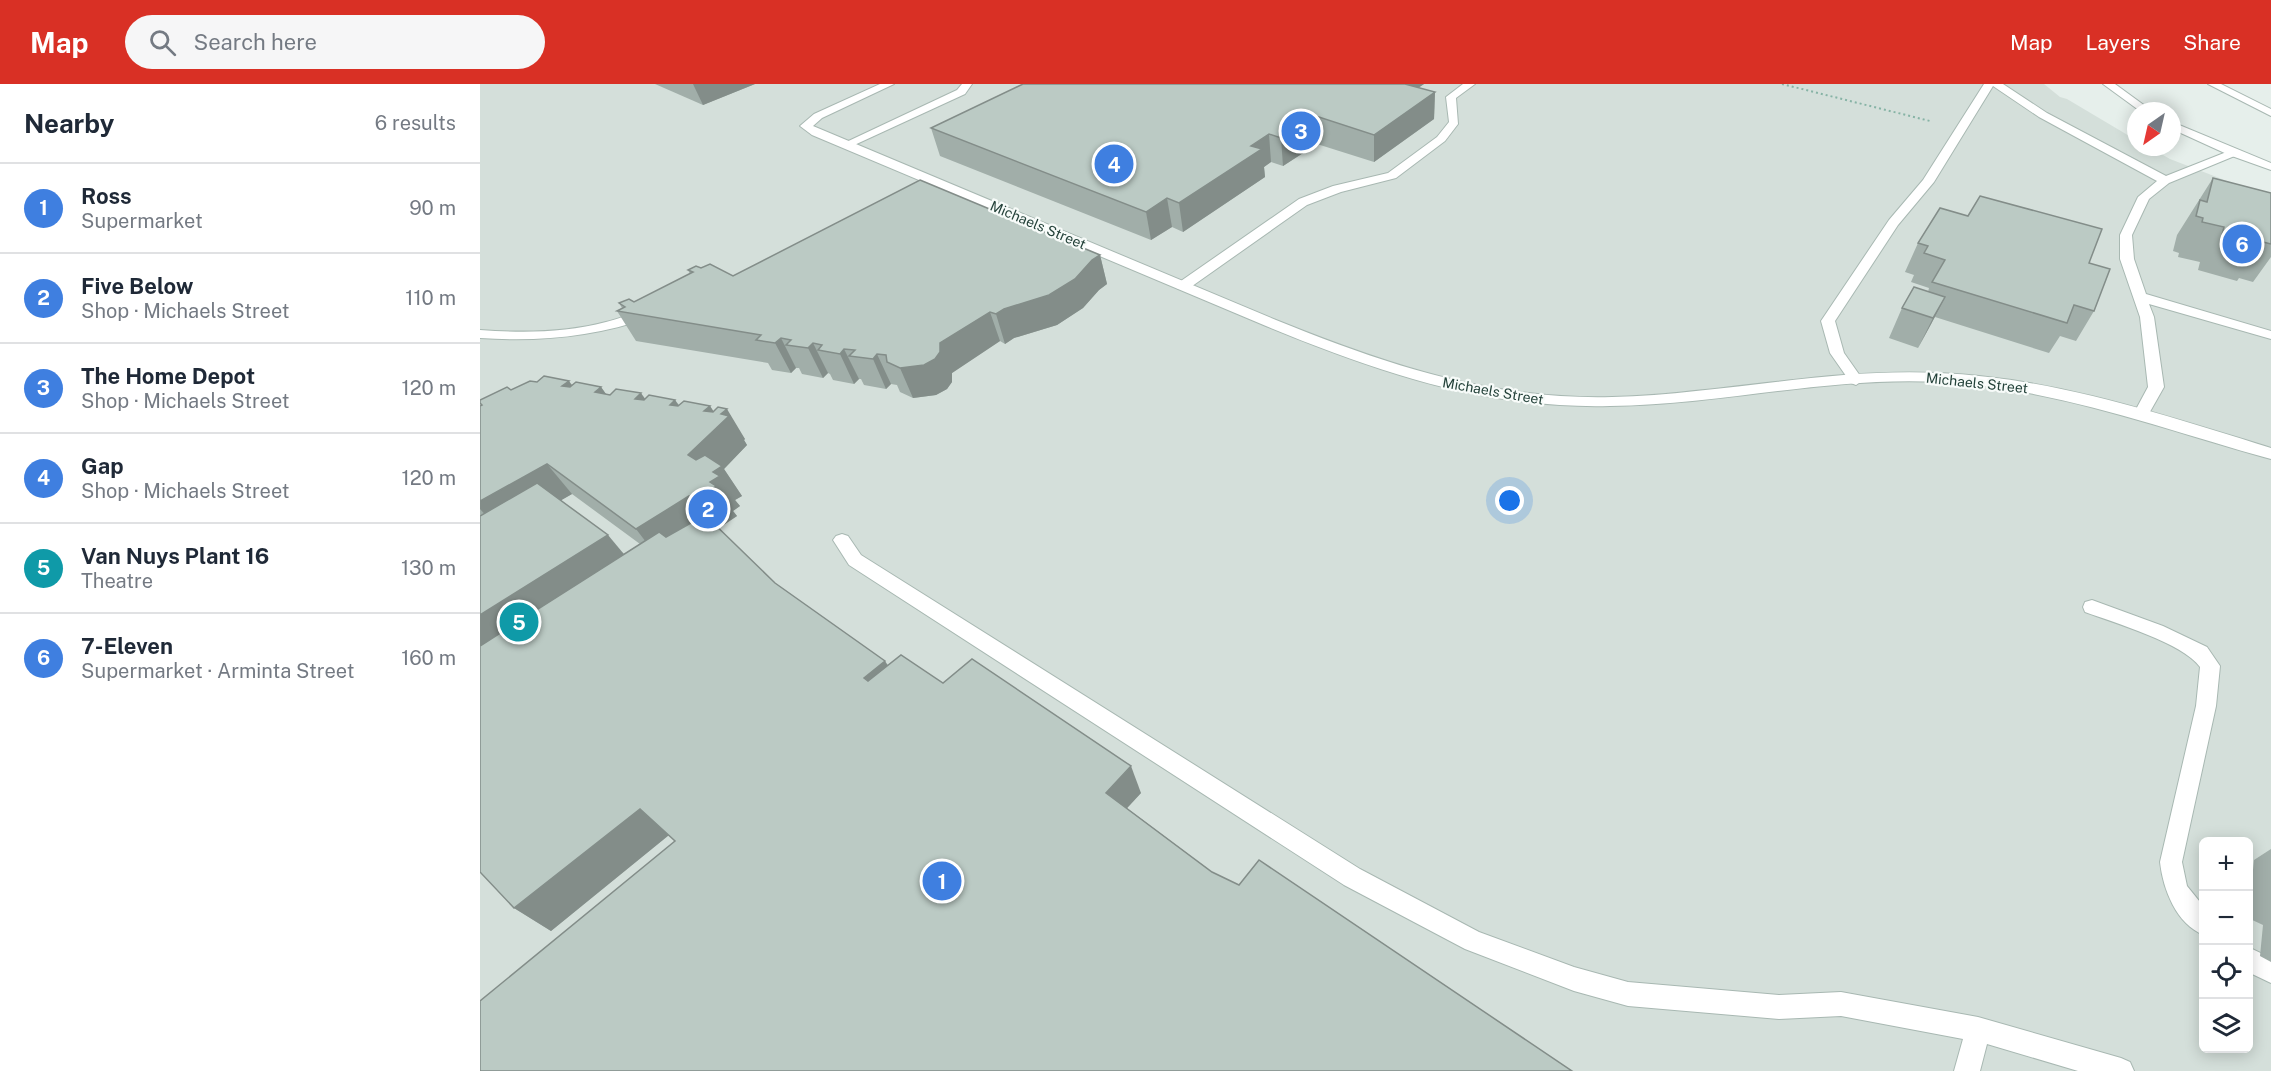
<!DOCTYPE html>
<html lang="en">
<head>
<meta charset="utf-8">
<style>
	:root { --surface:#fff; --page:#f6f6f7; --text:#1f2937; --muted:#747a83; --line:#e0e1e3; --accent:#d93025 }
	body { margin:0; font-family:"Public Sans",sans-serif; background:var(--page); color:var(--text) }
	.controls { position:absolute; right:18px; bottom:18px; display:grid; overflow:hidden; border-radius:9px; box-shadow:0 3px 15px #0003 }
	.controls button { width:54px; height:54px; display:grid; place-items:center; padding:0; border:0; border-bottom:2px solid var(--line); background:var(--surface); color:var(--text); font:30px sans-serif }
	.compass { position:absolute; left:1647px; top:18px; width:54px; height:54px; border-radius:50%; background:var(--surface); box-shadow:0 3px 15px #0003; rotate:214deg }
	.you { position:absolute; left:1030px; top:417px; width:21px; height:21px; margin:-15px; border:4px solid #fff; border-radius:50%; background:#1a73e8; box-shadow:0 0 0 9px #1a73e833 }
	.badge { display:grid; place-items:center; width:39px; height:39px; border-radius:50%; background:var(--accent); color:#fff; font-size:20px; font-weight:700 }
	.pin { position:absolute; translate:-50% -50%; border:3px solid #fff; box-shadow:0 2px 6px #0006 }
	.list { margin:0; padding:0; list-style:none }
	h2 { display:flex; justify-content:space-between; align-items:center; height:78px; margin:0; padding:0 24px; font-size:26px }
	h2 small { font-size:20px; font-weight:400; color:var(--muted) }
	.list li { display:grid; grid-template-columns:39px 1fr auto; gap:18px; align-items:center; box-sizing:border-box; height:90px; padding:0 24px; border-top:2px solid var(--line) }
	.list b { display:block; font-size:22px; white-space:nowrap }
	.list p { margin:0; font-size:20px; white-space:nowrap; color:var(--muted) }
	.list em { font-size:20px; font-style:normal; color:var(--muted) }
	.icon { flex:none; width:33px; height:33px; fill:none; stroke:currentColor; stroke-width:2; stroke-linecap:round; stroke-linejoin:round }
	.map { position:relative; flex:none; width:1791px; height:987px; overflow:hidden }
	header { display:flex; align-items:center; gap:36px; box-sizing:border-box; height:84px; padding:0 30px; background:var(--accent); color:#fff }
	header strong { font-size:28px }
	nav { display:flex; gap:33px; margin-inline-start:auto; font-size:21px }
	.search { width:420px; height:54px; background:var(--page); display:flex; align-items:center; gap:15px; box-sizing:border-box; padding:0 21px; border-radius:33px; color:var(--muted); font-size:22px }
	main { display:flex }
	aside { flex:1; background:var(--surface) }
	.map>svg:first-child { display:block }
	.built { fill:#d4dfda; fill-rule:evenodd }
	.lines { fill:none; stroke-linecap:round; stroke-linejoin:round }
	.service-casing { stroke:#a8b8b2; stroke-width:2 }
	.minor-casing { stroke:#a8b8b2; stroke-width:2 }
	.path { stroke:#86b3a5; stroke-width:2; stroke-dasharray:2 3; stroke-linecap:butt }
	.service { fill:#fff; fill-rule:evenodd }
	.minor { fill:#fff; fill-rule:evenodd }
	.wall { fill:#a1aea9; fill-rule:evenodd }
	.shaded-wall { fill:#838d89 }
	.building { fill:#bbcac4; stroke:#838d89; stroke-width:1.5 }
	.labels { text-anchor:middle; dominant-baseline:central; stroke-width:4.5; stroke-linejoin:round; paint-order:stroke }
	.far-street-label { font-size:14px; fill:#24423a; stroke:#f7fbf9 }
</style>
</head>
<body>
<header>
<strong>Map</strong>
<div class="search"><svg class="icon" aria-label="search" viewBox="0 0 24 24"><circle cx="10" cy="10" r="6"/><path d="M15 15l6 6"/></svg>Search here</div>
<nav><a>Map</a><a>Layers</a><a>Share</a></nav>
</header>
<main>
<aside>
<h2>Nearby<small>6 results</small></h2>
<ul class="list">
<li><span class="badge" style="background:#3f7fe0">1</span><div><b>Ross</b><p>Supermarket</p></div><em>90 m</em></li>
<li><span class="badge" style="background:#3f7fe0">2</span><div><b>Five Below</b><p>Shop · Michaels Street</p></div><em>110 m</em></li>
<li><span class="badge" style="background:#3f7fe0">3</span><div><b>The Home Depot</b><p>Shop · Michaels Street</p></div><em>120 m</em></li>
<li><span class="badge" style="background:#3f7fe0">4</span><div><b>Gap</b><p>Shop · Michaels Street</p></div><em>120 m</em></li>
<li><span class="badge" style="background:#0f9aa8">5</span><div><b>Van Nuys Plant 16</b><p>Theatre</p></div><em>130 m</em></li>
<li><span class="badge" style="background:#3f7fe0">6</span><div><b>7-Eleven</b><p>Supermarket · Arminta Street</p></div><em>160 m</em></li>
</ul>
</aside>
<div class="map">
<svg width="1791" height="987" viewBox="0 0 1791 987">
	<rect width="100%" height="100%" fill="#e6efeb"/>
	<!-- built -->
	<path class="built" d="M0 0H1564L1580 13 1587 15 1656 56V63H1669L1690 75 1791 114V987H0ZM1724 758H1768V964H1724Z"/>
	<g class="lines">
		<!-- service casing -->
		<g class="service-casing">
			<g id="service">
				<polygon points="482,0 492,0 485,10 370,63 362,63 360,61 477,6"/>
				<polygon points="983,0 995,0 976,14 978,40 965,57 916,94 861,108 827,121 708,205 698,205 696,202 698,199 819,115 853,102 908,89 957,53 969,38 966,13"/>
				<polygon points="1504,0 1523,0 1567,29 1686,92 1749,67 1757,67 1757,71 1689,99 1669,115 1652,151 1654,175 1666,210 1791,247 1791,255 1669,220 1674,233 1684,303 1667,333 1657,333 1654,329 1668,303 1660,233 1640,175 1640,151 1658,113 1677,97 1559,33 1513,2 1454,98 1418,141 1355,237 1364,269 1383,296 1376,301 1371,299 1350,269 1341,237 1409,136 1443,96"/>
				<polygon points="1728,0 1741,0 1791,25 1791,32"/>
				<path d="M166 226 171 227 173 230 171 233C115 253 59 258 0 254V246C42 249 85 249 126 238 139 235 152 229 166 226Z"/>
				<polygon points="362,450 368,452 381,471 880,785 999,848 1094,883 1148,898 1299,911 1361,908 1498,933 1641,974 1650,978 1654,987 1598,987 1507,960 1500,987 1474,987 1483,955 1361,932 1299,935 1148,922 1094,907 985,865 864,801 369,481 353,456 356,452"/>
				<path d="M1612 516 1683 542 1727 563 1740 582 1736 622 1702 778 1707 802 1724 823V851C1696 840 1683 805 1680 778L1716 622 1720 583C1703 559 1635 539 1605 528L1603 523 1605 518Z"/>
				<polygon points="1768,863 1791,874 1791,899 1768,888"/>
			</g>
		</g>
		<!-- minor casing -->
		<g class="minor-casing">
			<g id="minor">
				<path d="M400 0H414L342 34 333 42 796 236C907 281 1011 316 1132 313 1241 310 1349 284 1458 289 1571 293 1684 331 1791 364V375C1682 345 1575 304 1460 298 1350 292 1240 321 1130 322 1006 325 900 289 786 242L332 51 320 42 334 30Z"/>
				<polygon points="1623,0 1635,0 1672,27 1660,27"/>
				<polygon points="1692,38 1791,79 1791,86 1749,71 1692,45"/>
			</g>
		</g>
		<!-- path -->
		<polyline class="path" points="1302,0 1450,37"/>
		<!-- service -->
		<use href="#service" class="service"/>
		<!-- minor -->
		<use href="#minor" class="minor"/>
	</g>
	<!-- wall -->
	<g class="wall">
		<polygon points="175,0 275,0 223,21"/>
		<polygon points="543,0 944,0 938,4 955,8 954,35 894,78 837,60 803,82 791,78 784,83 785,93 703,148 692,143 671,156 460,72 451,44"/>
		<polygon points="1733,94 1791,109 1791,173 1773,198 1759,194 1757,197 1718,186 1720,178 1698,173 1699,169 1693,167 1697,151"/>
		<polygon points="1488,132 1609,179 1614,227 1596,257 1580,252 1569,269 1455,233 1438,264 1409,254 1422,224 1448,208 1449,204 1431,198 1434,191 1425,188 1438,159"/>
		<polygon points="620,171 627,200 619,206 603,224 577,241 534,254 525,260 520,257 472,289 472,298 467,305 456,311 433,314 420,308 417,301 411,300 406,305 384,301 381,295 379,295 374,300 353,296 350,290 348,289 343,294 322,290 319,284 316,284 311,289 292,286 288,279 156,257 137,227 142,224 139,219 154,218 210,190 208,186 221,184 253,192"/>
		<path d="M57 298 121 303 126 310 165 315 195 316 199 321 230 322 234 328 265 355 264 356 267 361 244 385 262 412 255 416 260 422 253 427 257 432 239 444 295 499 408 581 463 599 661 709 647 724 732 788 1092 987 195 757 189 751 71 847 34 824 0 431V322H1L0 320V316ZM92 410 160 460 144 470 81 416Z"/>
		<polygon points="1791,765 1791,878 1780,872 1783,841 1768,834 1774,776"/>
	</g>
	<!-- shaded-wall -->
	<g class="shaded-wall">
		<polygon points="213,0 275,0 223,21"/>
		<polygon points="911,0 944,0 911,22"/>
		<polygon points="955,8 954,35 894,78 894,51"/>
		<polygon points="836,32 837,60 803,82 801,54"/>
		<polygon points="789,50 791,78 784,83 785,93 703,148 699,119 771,62"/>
		<polygon points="687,114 692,143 671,156 666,128"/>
		<polygon points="620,171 627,200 619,206 603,224 577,241 534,254 525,260 516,230"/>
		<polygon points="1465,213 1450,242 1438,264 1453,234"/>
		<polygon points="510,228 520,257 472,289 472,298 467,305 456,311 433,314 420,284"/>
		<polygon points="301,254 316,284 311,289 295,259"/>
		<polygon points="333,259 348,289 343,294 328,264"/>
		<polygon points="364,265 379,295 374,300 360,270"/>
		<polygon points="397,270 411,300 406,305 393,275"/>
		<polygon points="89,297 111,327 82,302"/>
		<polygon points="121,303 142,333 115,308"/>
		<polygon points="161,309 182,339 155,315"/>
		<polygon points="195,316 215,346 190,321"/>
		<polygon points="230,322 241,339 241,330 247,325 265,355 264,356 267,361 244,385 262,412 255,416 260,422 253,427 257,432 236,446 215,416 208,371 224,327"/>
		<polygon points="67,380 92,410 23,450 0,425 0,417"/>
		<polygon points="209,412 230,442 179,475 156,445"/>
		<polygon points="128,451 158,487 0,590 0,531"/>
		<polygon points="405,577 423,605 403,622 384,594"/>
		<polygon points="651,682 661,709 637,735 626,709"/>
		<polygon points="160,725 189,751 71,847 34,824"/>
	</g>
	<!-- building -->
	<g class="building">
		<polygon points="543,0 925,0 955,8 894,51 836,32 801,54 789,50 771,62 782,65 699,119 687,114 666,128 451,44"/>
		<polygon points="1733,94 1791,109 1791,160 1783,158 1783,162 1742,151 1744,143 1722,138 1723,134 1716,132 1720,116 1727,118"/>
		<polygon points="440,96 620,171 612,176 595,195 569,211 524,225 516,230 510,228 460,259 460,268 455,275 444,281 420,284 407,278 406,271 397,270 393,275 369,272 375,266 364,265 360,270 338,266 342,261 333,259 328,264 306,261 311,256 301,254 295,259 276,256 281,251 137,227 145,223 139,219 149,215 154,218 213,188 208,186 216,182 221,184 230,180 253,192"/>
		<polygon points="1500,112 1622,145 1609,179 1630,185 1614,227 1594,221 1587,239 1452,198 1465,176 1444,169 1448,162 1438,159 1460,124 1488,132"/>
		<polygon points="1434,203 1465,213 1453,234 1422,224"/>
		<polygon points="64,292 89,297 82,302 90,303 96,298 121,303 115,308 130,311 136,305 161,309 155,315 164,316 169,311 195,316 190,321 198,322 204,317 230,322 224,327 233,328 238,323 247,325 241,330 249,332 208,371 216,376 225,371 242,382 233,388 240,392 230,398 236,402 215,416 209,412 156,445 67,380 0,417 0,322 2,321 0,319 0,316 27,303 31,306 50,297 57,298"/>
		<polygon points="57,399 128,451 0,531 0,432"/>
		<polygon points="225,431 295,499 405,577 384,594 388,597 421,571 463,599 492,575 651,682 626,709 732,788 759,801 779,776 1092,987 0,987 0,917 195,757 160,725 34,824 0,788 0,562 179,448 186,453"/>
	</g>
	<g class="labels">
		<!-- far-street labels -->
		<g class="far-street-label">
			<text transform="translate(558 141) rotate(23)">Michaels Street</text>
			<text transform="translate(1497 299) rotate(6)">Michaels Street</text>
			<text transform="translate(1013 307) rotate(10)">Michaels Street</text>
		</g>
	</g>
</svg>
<div class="controls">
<button>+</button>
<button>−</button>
<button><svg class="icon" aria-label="locate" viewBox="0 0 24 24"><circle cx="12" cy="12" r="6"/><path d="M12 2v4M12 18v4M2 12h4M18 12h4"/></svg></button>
<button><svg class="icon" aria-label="layers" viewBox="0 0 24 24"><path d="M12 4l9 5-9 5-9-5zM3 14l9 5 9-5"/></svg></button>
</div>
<svg class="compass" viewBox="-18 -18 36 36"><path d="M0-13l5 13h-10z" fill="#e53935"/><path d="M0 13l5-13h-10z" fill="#747a83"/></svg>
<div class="you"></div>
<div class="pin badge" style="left:462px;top:797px;background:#3f7fe0">1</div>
<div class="pin badge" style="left:228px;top:425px;background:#3f7fe0">2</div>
<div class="pin badge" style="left:821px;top:47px;background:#3f7fe0">3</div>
<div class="pin badge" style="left:634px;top:80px;background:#3f7fe0">4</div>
<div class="pin badge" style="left:39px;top:538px;background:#0f9aa8">5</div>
<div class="pin badge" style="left:1762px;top:160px;background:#3f7fe0">6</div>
</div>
</main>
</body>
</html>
